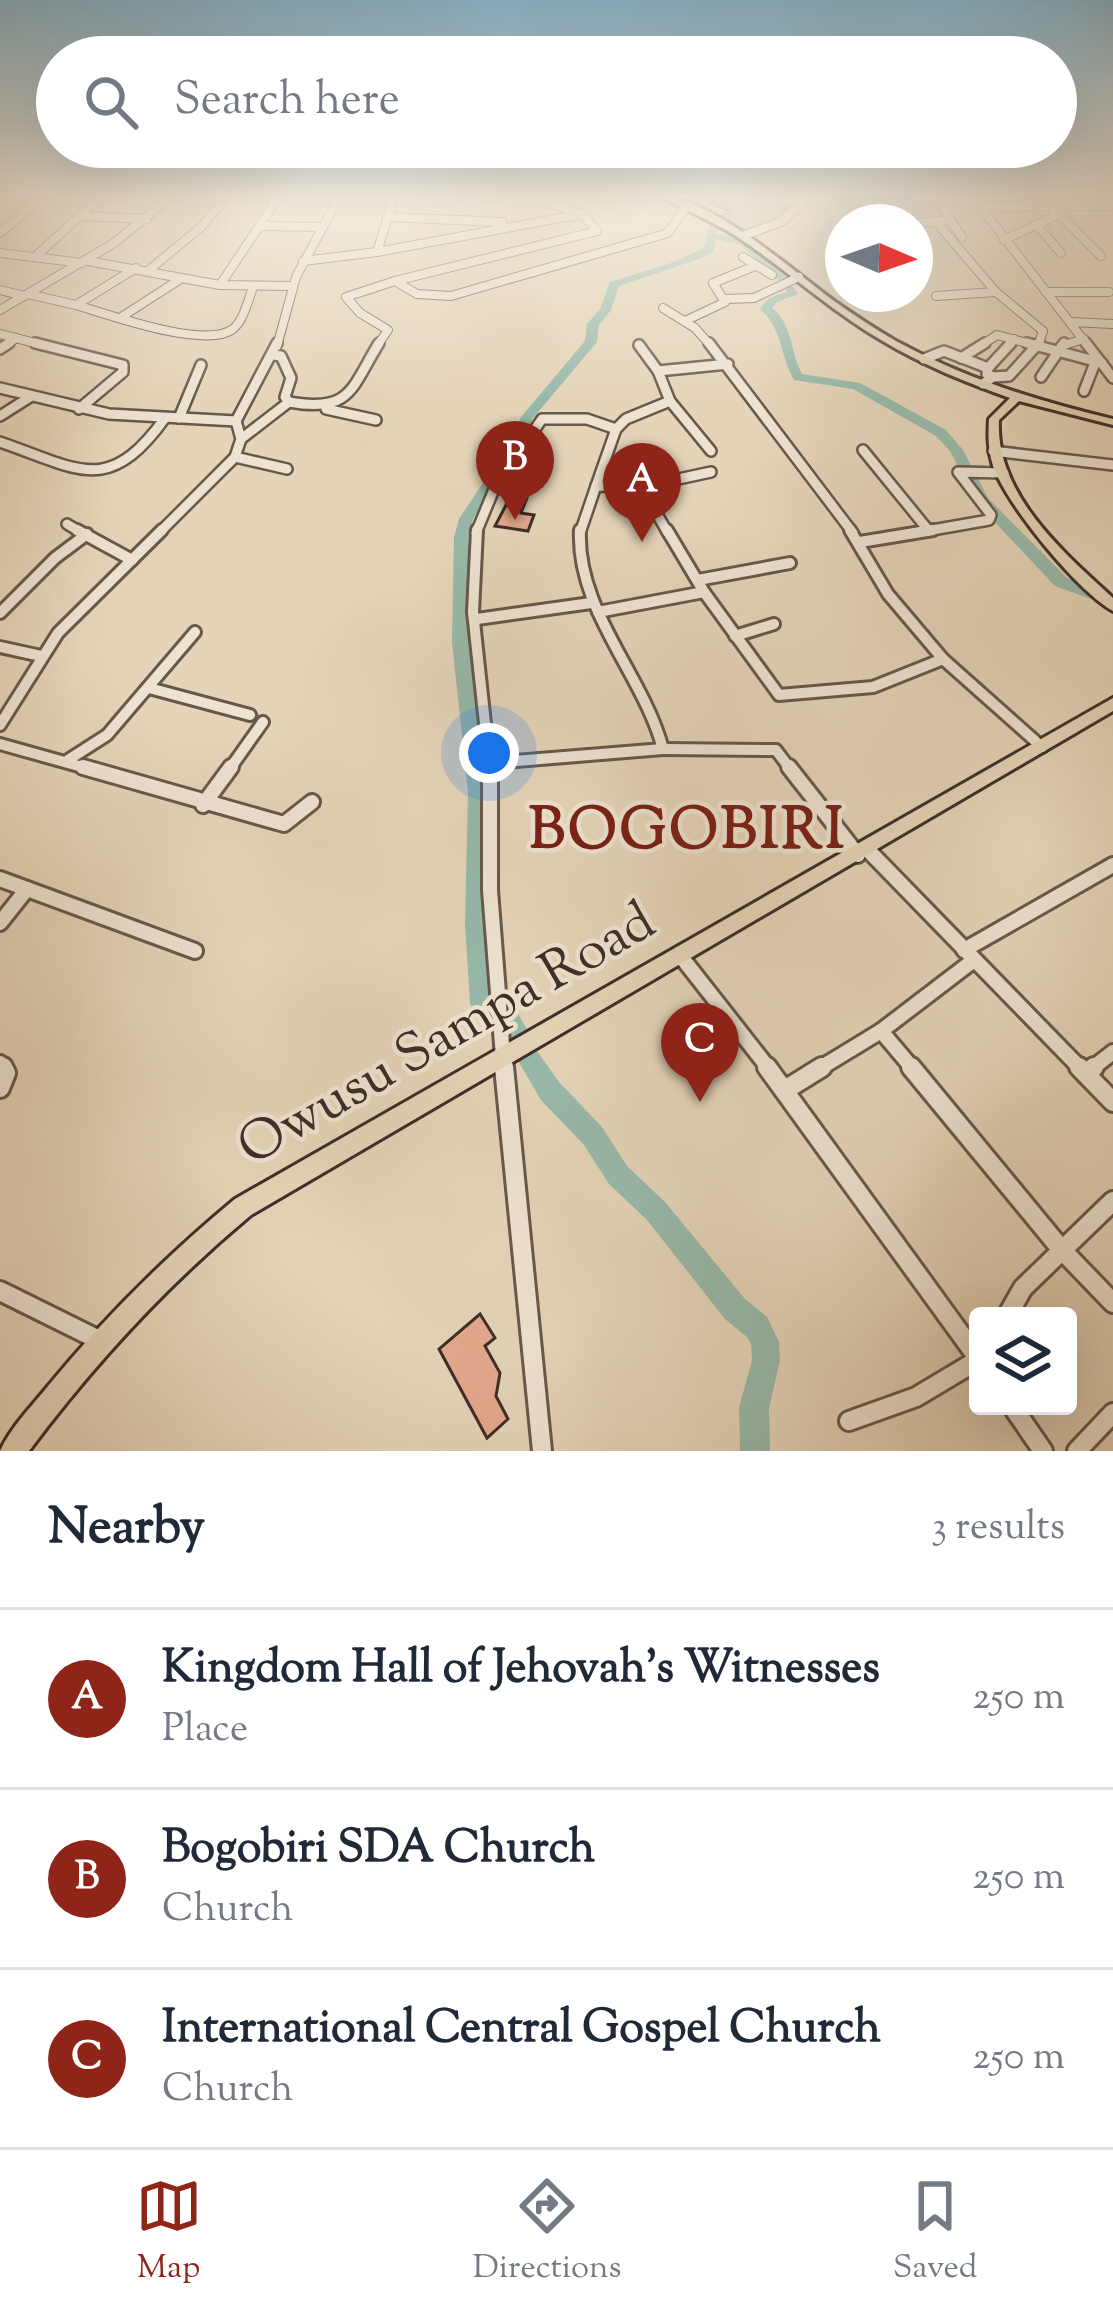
<!DOCTYPE html>
<html lang="en">
<head>
<meta charset="utf-8">
<style>
	:root { --surface:#fff; --page:#f2f2f3; --text:#1f2937; --muted:#747a83; --line:#e0e1e3; --accent:#8f2418 }
	body { margin:0; font-family:"Sorts Mill Goudy",serif; background:var(--page); color:var(--text) }
	.controls { position:absolute; right:36px; bottom:36px; display:grid; overflow:hidden; border-radius:12px; box-shadow:0 12px 48px #0002 }
	.controls button { width:108px; height:108px; display:grid; place-items:center; padding:0; border:0; border-bottom:3px solid var(--line); background:var(--surface); color:var(--text); font:60px sans-serif }
	.compass { position:absolute; left:825px; top:204px; width:108px; height:108px; border-radius:50%; background:var(--surface); box-shadow:0 12px 48px #0002; rotate:92deg }
	.you { position:absolute; left:489px; top:753px; width:42px; height:42px; margin:-30px; border:9px solid #fff; border-radius:50%; background:#1a73e8; box-shadow:0 0 0 18px #1a73e833 }
	.badge { display:grid; place-items:center; width:78px; height:78px; border-radius:50%; background:var(--accent); color:#fff; font-size:39px; font-weight:700 }
	.pin { position:absolute; translate:-50% -99px; filter:drop-shadow(0 3px 6px #0008) }
	.pin::after { content:''; position:absolute; top:63px; width:42px; height:36px; background:inherit; clip-path:polygon(0 0,100% 0,50% 100%) }
	.list { margin:0; padding:0; list-style:none }
	h2 { display:flex; justify-content:space-between; align-items:center; height:156px; margin:0; padding:0 48px; font-size:51px }
	h2 small { font-size:39px; font-weight:400; color:var(--muted) }
	.list li { display:grid; grid-template-columns:78px 1fr auto; gap:36px; align-items:center; box-sizing:border-box; height:180px; padding:0 48px; border-top:3px solid var(--line) }
	.list b { display:block; font-size:45px; white-space:nowrap }
	.list p { margin:0; font-size:39px; white-space:nowrap; color:var(--muted) }
	.list em { font-size:39px; font-style:normal; color:var(--muted) }
	.icon { flex:none; width:66px; height:66px; fill:none; stroke:currentColor; stroke-width:2; stroke-linecap:round; stroke-linejoin:round }
	.map { position:relative; flex:none; width:1113px; height:1451px; overflow:hidden }
	.search { position:absolute; background:var(--surface); box-shadow:0 12px 48px #0002; left:36px; right:36px; top:36px; height:132px; display:flex; align-items:center; gap:30px; box-sizing:border-box; padding:0 42px; border-radius:66px; color:var(--muted); font-size:45px }
	.sheet { height:696px; background:var(--surface) }
	nav { display:flex; justify-content:space-around; align-items:center; box-sizing:border-box; height:168px; border-top:3px solid var(--line); background:var(--surface); font-size:33px; color:var(--muted) }
	nav a { display:grid; justify-items:center; gap:6px }
	nav .on { color:var(--accent) }
	.map>svg:first-child { display:block }
	.green { fill:#bbbb8a; stroke:#7c7459; stroke-width:3 }
	.lines { fill:none; stroke-linecap:round; stroke-linejoin:round }
	.river { fill:#97b9aa; fill-rule:evenodd }
	.building { fill:#e4a98e; stroke:#3d2e28; stroke-width:3 }
	.minor-far4-casing { stroke:#67584c; stroke-width:10 }
	.minor-far3-casing { stroke:#67584c; stroke-width:14 }
	.minor-far2-casing { stroke:#67584c; stroke-width:16 }
	.minor-far1-casing { stroke:#67584c; stroke-width:20 }
	.minor-casing { stroke:#67584c; stroke-width:24 }
	.major-casing { stroke:#3d2e28; stroke-width:6 }
	.minor-far4 { stroke:#eee3d1; stroke-width:8 }
	.minor-far3 { stroke:#eee3d1; stroke-width:9 }
	.minor-far2 { stroke:#eee3d1; stroke-width:10 }
	.minor-far1 { stroke:#eee3d1; stroke-width:14 }
	.minor { stroke:#eee3d1; stroke-width:18 }
	.major { fill:#e5d4b8; fill-rule:evenodd }
	.labels { text-anchor:middle; dominant-baseline:central; stroke-width:9; stroke-linejoin:round; paint-order:stroke }
	.near-street-label { font-size:54px; fill:#3d2e28; stroke:#eee3d1 }
	.district-label { font-size:57px; font-weight:bold; letter-spacing:3px; fill:#7a1f14; stroke:#eee3d1 }
</style>
</head>
<body>
<div class="map">
<svg width="1113" height="1451" viewBox="0 0 1113 1451">
	<rect width="100%" height="100%" fill="#e5d4b8"/>
	<filter id="stains"><feTurbulence type="fractalNoise" baseFrequency=".00167" numOctaves="4"/><feColorMatrix values="0 0 0 0 .2 0 0 0 0 .09 0 0 0 0 .02 0 0 0 .5 -.17"/></filter>
	<radialGradient id="worn" r=".72"><stop offset=".6" stop-color="#630" stop-opacity="0"/><stop offset="1" stop-color="#630" stop-opacity=".3"/></radialGradient>
	<!-- green -->
	<polygon class="green" points="721,197 767,197 793,208 780,211 785,217 745,233 719,217 733,212 711,203"/>
	<g class="lines">
		<!-- river -->
		<g class="river">
			<polygon points="736,197 745,197 741,214 721,221 721,217 732,212"/>
			<path d="M715 219 720 222 717 234 747 241 788 279 798 294 777 302 772 308C793 324 790 352 802 374L860 383 946 430 963 450 988 498 1067 578 1097 590 1099 594 1091 599 1055 586 977 503 950 451 936 436 853 389 794 380C779 353 783 329 760 309L769 298 787 292 783 284 740 245 716 239 713 252 702 258 619 286 611 310 599 325 597 342 533 418 522 445 473 519 468 537 469 642 488 792 486 924 492 1003 489 1011 481 1014 473 1011 470 1003 465 924 468 792 452 642 454 537 459 519 508 445 521 417 585 341 587 324 600 309 610 282 671 263 704 248 710 222Z"/>
			<polygon points="507,1006 515,1009 528,1031 524,1039 516,1042 508,1039 496,1017 499,1009"/>
			<polygon points="529,1047 537,1051 559,1082 602,1127 627,1166 665,1202 745,1299 767,1317 779,1342 780,1360 769,1408 770,1451 740,1451 739,1408 752,1360 751,1344 747,1337 725,1319 647,1220 609,1184 584,1145 541,1100 517,1059 521,1051"/>
		</g>
	</g>
	<!-- building -->
	<g class="building">
		<polygon points="515,488 530,490 521,513 534,515 528,531 495,526"/>
		<polygon points="480,1314 495,1338 485,1346 500,1373 496,1396 508,1419 487,1438 439,1349"/>
	</g>
	<g class="lines">
		<!-- minor-far4 casing -->
		<g class="minor-far4-casing">
			<g id="minor-far4">
				<polyline points="265,197 338,199"/>
				<polyline points="935,197 962,237"/>
				<polyline points="967,197 973,197 1088,346"/>
				<polyline points="1047,202 1101,256"/>
				<polyline points="979,207 1113,206"/>
				<polyline points="582,214 597,231 395,281 417,294 451,296 668,233 687,205"/>
				<polyline points="80,216 147,219"/>
				<polyline points="387,217 502,222"/>
				<polyline points="936,222 996,292 1043,331 1038,346"/>
				<polyline points="915,223 943,221"/>
				<polyline points="1036,224 1061,253"/>
				<polyline points="262,226 322,227"/>
				<polyline points="0,233 42,197"/>
				<polyline points="745,235 781,222 809,197"/>
				<polyline points="1004,240 1053,217 1054,209"/>
				<polyline points="377,252 582,214 546,203 486,197"/>
				<polyline points="0,253 82,263"/>
				<polyline points="35,257 98,199 92,197"/>
				<polyline points="743,257 772,275"/>
				<polyline points="88,261 220,285 292,286"/>
				<polyline points="303,261 377,252 394,197"/>
				<path d="M136 268 76 305C107 314 206 350 233 329 244 320 248 300 253 287"/>
				<polyline points="149,270 201,227 226,197"/>
				<polyline points="220,285 278,198"/>
				<polyline points="0,290 24,296"/>
				<polyline points="1046,292 1109,292"/>
				<polyline points="28,294 76,305"/>
				<polyline points="936,296 996,292"/>
				<polyline points="726,299 754,298 799,277"/>
				<polyline points="663,308 695,328 711,346"/>
				<polyline points="0,310 114,243 171,197"/>
				<polyline points="123,316 182,278"/>
				<polyline points="685,321 725,302 713,283 755,266"/>
				<polyline points="1070,322 1113,324"/>
				<polyline points="0,334 47,346"/>
				<polyline points="5,346 16,338"/>
				<polyline points="277,346 296,277 339,197"/>
				<polyline points="377,346 388,330 360,313 346,297 395,281"/>
				<polyline points="980,346 997,335 1038,346"/>
				<polyline points="1008,346 1014,339"/>
				<polyline points="1061,346 1084,339"/>
			</g>
		</g>
		<!-- minor-far3 casing -->
		<g class="minor-far3-casing">
			<g id="minor-far3">
				<polyline points="35,343 123,365 123,372 79,409"/>
				<polyline points="709,343 853,533"/>
				<polyline points="1027,343 1102,363"/>
				<polyline points="1086,343 1113,378"/>
				<polyline points="0,349 9,343"/>
				<path d="M274 355 281 356 291 378 285 397 289 402C351 413 351 389 379 343"/>
				<polyline points="961,358 985,343"/>
				<polyline points="924,359 944,351 988,368 987,374 993,377"/>
				<polyline points="988,368 1011,343"/>
				<polyline points="658,371 728,364"/>
				<polyline points="1041,377 1064,343"/>
				<polyline points="983,384 993,377 1009,376 1039,343"/>
				<polyline points="0,388 109,414 236,421"/>
				<polyline points="1084,391 1095,363"/>
				<polyline points="670,401 711,451"/>
				<polyline points="326,409 376,420"/>
				<polyline points="0,416 30,397"/>
				<polyline points="179,418 201,365"/>
				<polyline points="236,421 277,343"/>
				<polyline points="616,429 626,419 670,401 658,371 639,345"/>
				<polyline points="241,439 289,402"/>
				<path d="M0 442C79 469 108 497 165 418"/>
				<polyline points="863,450 929,531"/>
				<polyline points="993,451 1113,465"/>
				<polyline points="235,457 287,469"/>
				<polyline points="641,487 711,472"/>
				<polyline points="67,524 82,533"/>
				<polyline points="159,533 235,457 241,439 236,421"/>
				<polyline points="476,533 495,487 542,419 587,419 616,429 596,486"/>
				<polyline points="580,533 596,486 641,487 668,533"/>
				<polyline points="915,533 989,520 991,515 958,472 1004,473"/>
			</g>
		</g>
		<!-- minor-far2 casing -->
		<g class="minor-far2-casing">
			<g id="minor-far2">
				<polyline points="77,530 132,560"/>
				<polyline points="477,530 473,612 490,770"/>
				<polyline points="667,530 704,592 779,695 873,687 943,659"/>
				<polyline points="850,530 888,594 943,659 1042,747"/>
				<polyline points="860,542 933,530"/>
				<polyline points="698,580 790,563"/>
				<polyline points="598,612 704,592"/>
				<polyline points="0,613 55,558 87,534"/>
				<polyline points="477,619 591,603"/>
				<polyline points="735,636 774,624"/>
				<polyline points="0,647 41,656"/>
				<polyline points="149,688 250,715"/>
				<polyline points="0,725 58,633 162,530"/>
				<polyline points="0,744 93,770"/>
				<polyline points="663,749 776,750 791,770"/>
				<polyline points="68,760 107,735 195,632"/>
				<path d="M491 763 663 749C643 674 576 610 580 530"/>
				<polyline points="229,770 263,722"/>
			</g>
		</g>
		<!-- minor-far1 casing -->
		<g class="minor-far1-casing">
			<g id="minor-far1">
				<polyline points="83,767 284,824 312,802"/>
				<polyline points="490,767 490,890 504,1070"/>
				<polyline points="789,767 858,855"/>
				<polyline points="203,805 231,767"/>
				<polyline points="867,849 1082,1070"/>
				<polyline points="0,879 195,951"/>
				<polyline points="0,923 27,889"/>
				<polyline points="964,950 1113,865"/>
				<polyline points="679,954 770,1070"/>
				<polyline points="0,1063 4,1070"/>
				<polyline points="817,1070 881,1031"/>
				<polyline points="914,1070 881,1031 974,960"/>
				<polyline points="1090,1070 1113,1052"/>
			</g>
		</g>
		<!-- minor casing -->
		<g class="minor-casing">
			<g id="minor">
				<polyline points="504,1067 542,1451"/>
				<polyline points="767,1067 978,1358"/>
				<polyline points="911,1067 1061,1249 1113,1303"/>
				<polyline points="1079,1067 1113,1102"/>
				<polyline points="1086,1074 1094,1067"/>
				<polyline points="0,1088 6,1073 3,1067"/>
				<polyline points="785,1090 822,1067"/>
				<polyline points="0,1291 101,1341"/>
				<polyline points="1007,1316 1023,1288 1113,1201"/>
				<polyline points="1012,1406 1043,1451"/>
				<polyline points="849,1421 916,1397 978,1360"/>
				<polyline points="1077,1451 1113,1413"/>
			</g>
		</g>
		<!-- major casing -->
		<g class="major-casing">
			<g id="major">
				<path d="M661 197C711 197 793 271 834 301 854 315 875 329 896 341 964 378 1037 401 1113 419V425L1019 401 999 420C995 494 1063 552 1113 598V611C1077 591 1007 505 993 466 988 450 988 436 989 419L1010 398C966 382 922 365 881 340 830 310 786 269 736 236 712 221 686 210 661 197Z"/>
				<path d="M1113 698V711L251 1215C167 1285 94 1364 29 1451H0C10 1429 29 1409 44 1391 102 1320 165 1257 235 1199Z"/>
			</g>
		</g>
		<!-- minor-far4 -->
		<use href="#minor-far4" class="minor-far4"/>
		<!-- minor-far3 -->
		<use href="#minor-far3" class="minor-far3"/>
		<!-- minor-far2 -->
		<use href="#minor-far2" class="minor-far2"/>
		<!-- minor-far1 -->
		<use href="#minor-far1" class="minor-far1"/>
		<!-- minor -->
		<use href="#minor" class="minor"/>
		<!-- major -->
		<use href="#major" class="major"/>
	</g>
	<!-- sky -->
	<linearGradient id="sky" x2="0" y2="1"><stop stop-color="#87b6cf"/><stop offset="0.49" stop-color="#f3ecdf"/><stop offset="1" stop-color="#f3ecdf" stop-opacity="0"/></linearGradient>
	<rect width="1113" height="400" fill="url(#sky)"/>
	<g class="labels">
		<!-- near-street labels -->
		<g class="near-street-label">
			<text transform="translate(448 1037) rotate(-30)">Owusu Sampa Road</text>
		</g>
		<!-- district labels -->
		<g class="district-label">
			<text x="688" y="833">BOGOBIRI</text>
		</g>
	</g>
	<rect width="100%" height="100%" filter="url(#stains)"/>
	<rect width="100%" height="100%" fill="url(#worn)"/>
</svg>
<div class="controls">
<button><svg class="icon" aria-label="layers" viewBox="0 0 24 24"><path d="M12 4l9 5-9 5-9-5zM3 14l9 5 9-5"/></svg></button>
</div>
<svg class="compass" viewBox="-18 -18 36 36"><path d="M0-13l5 13h-10z" fill="#e53935"/><path d="M0 13l5-13h-10z" fill="#747a83"/></svg>
<div class="you"></div>
<div class="pin badge" style="left:642px;top:542px">A</div>
<div class="pin badge" style="left:515px;top:520px">B</div>
<div class="pin badge" style="left:700px;top:1102px">C</div>
<div class="search"><svg class="icon" aria-label="search" viewBox="0 0 24 24"><circle cx="10" cy="10" r="6"/><path d="M15 15l6 6"/></svg>Search here</div>
</div>
<section class="sheet">
<h2>Nearby<small>3 results</small></h2>
<ul class="list">
<li><span class="badge">A</span><div><b>Kingdom Hall of Jehovah's Witnesses</b><p>Place</p></div><em>250 m</em></li>
<li><span class="badge">B</span><div><b>Bogobiri SDA Church</b><p>Church</p></div><em>250 m</em></li>
<li><span class="badge">C</span><div><b>International Central Gospel Church</b><p>Church</p></div><em>250 m</em></li>
</ul>
</section>
<nav>
<a class="on"><svg class="icon" aria-label="map" viewBox="0 0 24 24"><path d="M3 6l6-2 6 2 6-2v14l-6 2-6-2-6 2zM9 4v14M15 6v14"/></svg>Map</a>
<a><svg class="icon" aria-label="directions" viewBox="0 0 24 24"><path d="M12 3l9 9-9 9-9-9zM9 14v-3h6M13 9l2 2-2 2"/></svg>Directions</a>
<a><svg class="icon" aria-label="saved" viewBox="0 0 24 24"><path d="M7 4h10v16l-5-4-5 4z"/></svg>Saved</a>
</nav>
</body>
</html>
